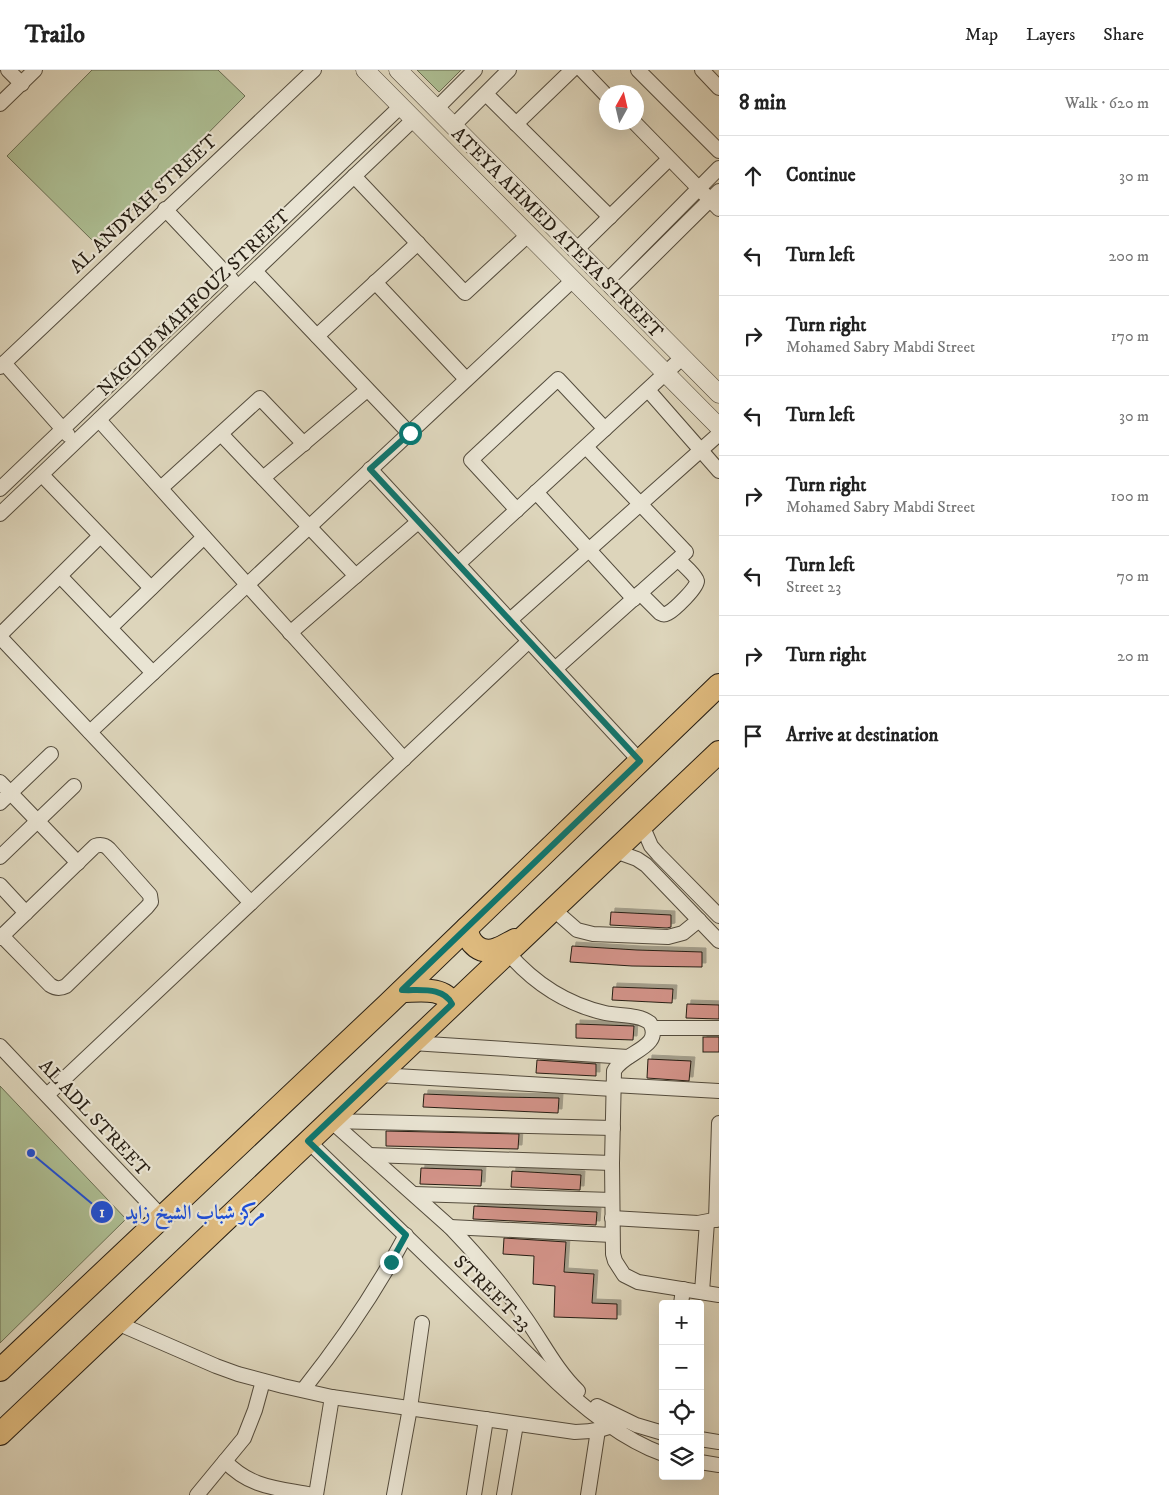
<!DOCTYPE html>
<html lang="en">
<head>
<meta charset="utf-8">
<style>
	:root { --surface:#fff; --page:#f6f6f6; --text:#222; --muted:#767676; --line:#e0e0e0 }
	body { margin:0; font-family:"IM FELL DW Pica",Amiri,serif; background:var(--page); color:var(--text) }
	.controls { position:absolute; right:15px; bottom:15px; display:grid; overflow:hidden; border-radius:5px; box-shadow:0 5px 20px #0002 }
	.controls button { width:45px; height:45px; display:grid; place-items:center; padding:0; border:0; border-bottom:1px solid var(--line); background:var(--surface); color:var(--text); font:25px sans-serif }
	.compass { position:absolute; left:599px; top:15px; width:45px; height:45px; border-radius:50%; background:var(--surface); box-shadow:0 5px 20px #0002; rotate:8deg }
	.stop { position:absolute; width:15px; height:15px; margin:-11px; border:4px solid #0f766e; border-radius:50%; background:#fff }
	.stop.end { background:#0f766e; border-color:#fff; box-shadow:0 1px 5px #0008 }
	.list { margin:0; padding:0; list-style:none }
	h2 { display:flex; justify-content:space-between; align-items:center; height:65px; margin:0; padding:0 20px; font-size:21px }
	h2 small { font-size:16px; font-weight:400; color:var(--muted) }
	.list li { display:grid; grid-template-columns:32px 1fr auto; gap:15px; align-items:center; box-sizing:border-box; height:80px; padding:0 20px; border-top:1px solid var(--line) }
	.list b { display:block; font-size:19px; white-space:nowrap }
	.list p { margin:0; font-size:16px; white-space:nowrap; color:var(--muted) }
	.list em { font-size:16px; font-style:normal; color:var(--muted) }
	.icon { flex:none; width:28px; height:28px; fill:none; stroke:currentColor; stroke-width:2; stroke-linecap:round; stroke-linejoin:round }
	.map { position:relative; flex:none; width:719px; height:1425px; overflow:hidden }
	header { display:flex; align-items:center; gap:30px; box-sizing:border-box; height:70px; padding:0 25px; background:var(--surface); border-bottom:1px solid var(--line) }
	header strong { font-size:24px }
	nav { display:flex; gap:28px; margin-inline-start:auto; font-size:18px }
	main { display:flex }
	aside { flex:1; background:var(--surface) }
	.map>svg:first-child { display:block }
	.green { fill:#adbe93; stroke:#6a6e53 }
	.building { fill:#d19287; stroke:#271e13; filter:url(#shadow) }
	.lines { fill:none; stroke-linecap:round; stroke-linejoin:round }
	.minor-casing { stroke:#544c3d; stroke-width:16 }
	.tertiary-casing { stroke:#544c3d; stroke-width:19 }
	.primary-casing { stroke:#271e13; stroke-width:24 }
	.minor { stroke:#e9e4d3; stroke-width:14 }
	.tertiary { stroke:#e9e4d3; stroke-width:18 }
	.primary { stroke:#deba7e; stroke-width:22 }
	.route { stroke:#0f766e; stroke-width:6 }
	.labels { text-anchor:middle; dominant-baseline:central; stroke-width:4.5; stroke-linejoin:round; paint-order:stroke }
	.street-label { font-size:19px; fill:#271e13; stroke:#e9e4d3 }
	.leader { fill:none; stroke:#1d4ed8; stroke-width:2 }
	.callout-dot { fill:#1d4ed8; stroke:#e9e4d3; stroke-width:2 }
	.mark-label { font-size:15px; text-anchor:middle; font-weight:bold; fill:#fff }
	.callout-label { font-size:20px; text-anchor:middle; font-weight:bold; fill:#1d4ed8; stroke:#e9e4d3; stroke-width:4.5; stroke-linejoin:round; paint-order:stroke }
</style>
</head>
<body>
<header>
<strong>Trailo</strong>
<nav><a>Map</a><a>Layers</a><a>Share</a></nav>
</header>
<main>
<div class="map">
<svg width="719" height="1425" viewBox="0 0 719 1425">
	<defs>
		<filter id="shadow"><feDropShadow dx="4" dy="-4" stdDeviation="0" flood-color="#0004"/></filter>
	</defs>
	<rect width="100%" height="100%" fill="#ddd5bb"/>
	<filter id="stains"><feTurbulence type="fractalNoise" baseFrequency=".004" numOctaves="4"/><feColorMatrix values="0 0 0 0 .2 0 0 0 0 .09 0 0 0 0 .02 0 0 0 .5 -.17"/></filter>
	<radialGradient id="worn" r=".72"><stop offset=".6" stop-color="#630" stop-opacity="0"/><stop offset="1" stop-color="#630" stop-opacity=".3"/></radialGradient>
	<!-- green -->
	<g class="green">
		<polygon points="92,0 218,0 245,26 97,175 7,86"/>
		<polygon points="417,0 461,0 439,22"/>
		<polygon points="0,1016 126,1149 0,1273"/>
	</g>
	<!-- building -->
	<g class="building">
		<polygon points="611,842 671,845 671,857 667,858 610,855"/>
		<polygon points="572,876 637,880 702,882 702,897 632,896 570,892"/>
		<polygon points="613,917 673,919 672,933 612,930"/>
		<polygon points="687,934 719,935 719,949 686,948"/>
		<polygon points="576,954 634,956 633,970 576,968"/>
		<rect x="703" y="967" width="16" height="15"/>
		<polygon points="648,989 691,991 689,1011 647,1008"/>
		<polygon points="537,990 596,994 596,1006 536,1003"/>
		<polygon points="424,1024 499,1027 559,1028 558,1043 423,1037"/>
		<polygon points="386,1061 519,1064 518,1079 386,1076"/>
		<polygon points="421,1098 482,1100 481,1116 420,1114"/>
		<polygon points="512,1101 581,1105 580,1120 511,1117"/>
		<polygon points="474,1136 597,1142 596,1155 473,1149"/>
		<polygon points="504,1168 566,1172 564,1202 594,1204 592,1233 617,1234 617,1249 554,1247 555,1216 533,1214 534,1186 503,1184"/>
	</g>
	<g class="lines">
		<!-- minor casing -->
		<g class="minor-casing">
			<g id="minor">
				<polyline points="8,0 22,14"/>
				<polyline points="582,0 606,25"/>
				<polyline points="638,0 719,81"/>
				<polyline points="702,0 719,18"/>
				<polyline points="486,24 610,147"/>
				<polyline points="0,34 35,0"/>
				<polyline points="436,39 475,0"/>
				<polyline points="634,52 719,139"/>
				<polyline points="516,54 572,0"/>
				<polyline points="453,56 509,0"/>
				<polyline points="354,106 465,223 528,165"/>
				<polyline points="165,139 232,210"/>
				<polyline points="576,180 669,89"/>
				<polyline points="255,201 409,363"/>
				<polyline points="607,211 719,98"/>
				<polyline points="375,212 466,309"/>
				<polyline points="618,221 719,121"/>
				<polyline points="317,266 418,173"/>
				<polyline points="4,293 68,365"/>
				<polyline points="0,297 314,0"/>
				<polyline points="648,320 719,401"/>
				<polyline points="99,350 404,689"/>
				<polyline points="221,364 356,506"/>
				<polyline points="370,399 640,691"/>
				<polyline points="42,405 151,518"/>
				<polyline points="263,408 367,320"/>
				<polyline points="161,418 260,328 304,374"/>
				<polyline points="0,419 401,36"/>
				<polyline points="536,422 634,529"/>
				<polyline points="517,440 471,390 558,309 605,359"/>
				<polyline points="0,444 414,49"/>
				<polyline points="458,494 683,287"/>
				<polyline points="60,506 153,603"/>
				<path d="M640 523 660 543C664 545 664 545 668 543 674 540 698 517 697 511 696 506 683 494 678 490"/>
				<polyline points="510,550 719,364"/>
				<polyline points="110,558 204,467"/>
				<polyline points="290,563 418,452"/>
				<polyline points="0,565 100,466"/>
				<polyline points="0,567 251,833"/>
				<polyline points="555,599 686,482 586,377"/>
				<polyline points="90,662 573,210"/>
				<polyline points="0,712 78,793"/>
				<polyline points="0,733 51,684"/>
				<polyline points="642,755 651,776 658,784 719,846"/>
				<polyline points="615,781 637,789 646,795 719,871"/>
				<polyline points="0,787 74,716"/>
				<polyline points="0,815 26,843"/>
				<polyline points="553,839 577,860 593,864 668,867 683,863 699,850"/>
				<path d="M0 868 2 866 95 776C101 774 105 775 109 779L150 825 151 832 147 837 66 916C60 919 56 919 50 915L2 866"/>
				<path d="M508 883C534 913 566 934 605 943 619 946 639 944 650 953 664 978 623 982 614 1001L612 1093 613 1184 615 1191 624 1205 638 1212 719 1225"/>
				<polyline points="653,958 719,958"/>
				<polyline points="412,973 628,987"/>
				<polyline points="0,976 162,1147"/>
				<polyline points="379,1005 613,1019"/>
				<polyline points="613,1015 719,1021"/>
				<polyline points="47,1025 529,571"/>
				<path d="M331 1051 450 1157C477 1185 502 1214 524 1246 542 1271 556 1300 578 1321"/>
				<polyline points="331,1051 613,1058"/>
				<path d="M308 1071 540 1296C573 1329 618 1368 663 1384"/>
				<polyline points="369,1085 612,1093"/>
				<polyline points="414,1124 612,1130"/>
				<polyline points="612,1148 698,1153 719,1149"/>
				<polyline points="716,1150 719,1053"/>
				<polyline points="450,1157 612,1165"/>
				<polyline points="702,1222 707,1152"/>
				<polyline points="681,1234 683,1219"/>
				<path d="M117 1253 216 1296 238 1304 283 1316 332 1327 575 1362C593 1362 609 1359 625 1351"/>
				<path d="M303 1320C342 1271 376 1221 406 1165"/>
				<polyline points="597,1336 636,1355 663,1363"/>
				<polyline points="700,1369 719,1372"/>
				<path d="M225 1391C250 1418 278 1418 312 1425"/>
				<polyline points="700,1392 719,1395"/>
				<polyline points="197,1425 244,1368 255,1340 263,1311"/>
				<polyline points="316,1425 332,1327"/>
				<polyline points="394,1425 410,1338 422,1253"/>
				<polyline points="474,1425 486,1349"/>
				<polyline points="504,1425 516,1354"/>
				<polyline points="588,1425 598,1360"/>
			</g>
		</g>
		<!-- tertiary casing -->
		<g class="tertiary-casing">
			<g id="tertiary">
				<polyline points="365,0 719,357"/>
				<polyline points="398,0 719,324"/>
			</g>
		</g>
		<!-- primary casing -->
		<g class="primary-casing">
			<g id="primary">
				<path d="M467 858C468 874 481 885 497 879 503 877 509 873 515 870"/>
				<path d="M402 921C418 921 444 916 452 934"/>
				<polyline points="0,1300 387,935 719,615"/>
				<polyline points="0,1364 719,682"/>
			</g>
		</g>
		<!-- minor -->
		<use href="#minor" class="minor"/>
		<!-- tertiary -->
		<use href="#tertiary" class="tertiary"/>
		<!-- primary -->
		<use href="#primary" class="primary"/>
	</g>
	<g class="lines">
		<!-- route -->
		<path class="route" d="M391 1192 406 1165 308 1071 452 934C443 916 419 921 402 920L640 691 370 399 410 363"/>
	</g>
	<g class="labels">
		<!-- street labels -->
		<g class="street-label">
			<text transform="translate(144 134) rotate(-43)">AL ANDYAH STREET</text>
			<text transform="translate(557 163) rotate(45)">ATEYA AHMED ATEYA STREET</text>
			<text transform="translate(194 233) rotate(-44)">NAGUIB MAHFOUZ STREET</text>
			<text transform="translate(94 1048) rotate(47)">AL ADL STREET</text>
			<text transform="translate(492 1223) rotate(44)">STREET 23</text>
		</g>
	</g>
	<!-- callouts -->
	<path class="leader" d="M31 1083L102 1142"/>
	<g class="callout-dot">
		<circle cx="31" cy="1083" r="5"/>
		<circle cx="102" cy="1142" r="12"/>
	</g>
	<g class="mark-label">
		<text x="102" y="1147">1</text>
	</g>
	<g class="callout-label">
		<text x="195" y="1149">مركز شباب الشيخ زايد</text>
	</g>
	<rect width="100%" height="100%" filter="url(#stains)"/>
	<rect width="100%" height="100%" fill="url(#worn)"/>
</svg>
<div class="controls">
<button>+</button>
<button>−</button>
<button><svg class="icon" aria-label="locate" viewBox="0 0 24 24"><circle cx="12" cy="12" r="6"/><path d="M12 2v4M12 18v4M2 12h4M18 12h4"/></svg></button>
<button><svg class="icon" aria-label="layers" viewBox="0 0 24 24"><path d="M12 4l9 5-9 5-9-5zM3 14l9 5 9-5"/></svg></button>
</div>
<svg class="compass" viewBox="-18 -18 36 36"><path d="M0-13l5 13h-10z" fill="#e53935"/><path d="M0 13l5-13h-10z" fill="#767676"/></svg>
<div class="stop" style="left:410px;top:363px"></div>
<div class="stop end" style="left:391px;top:1192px"></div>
</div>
<aside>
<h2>8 min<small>Walk · 620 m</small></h2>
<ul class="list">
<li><svg class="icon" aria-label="ahead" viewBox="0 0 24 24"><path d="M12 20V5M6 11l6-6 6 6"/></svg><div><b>Continue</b></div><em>30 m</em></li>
<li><svg class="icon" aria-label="left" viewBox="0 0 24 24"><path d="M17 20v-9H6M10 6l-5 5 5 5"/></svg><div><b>Turn left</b></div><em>200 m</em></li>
<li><svg class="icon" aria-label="right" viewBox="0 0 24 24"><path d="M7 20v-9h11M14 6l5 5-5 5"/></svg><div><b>Turn right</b><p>Mohamed Sabry Mabdi Street</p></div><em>170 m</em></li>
<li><svg class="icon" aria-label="left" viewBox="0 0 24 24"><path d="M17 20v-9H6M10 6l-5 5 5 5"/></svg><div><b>Turn left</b></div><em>30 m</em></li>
<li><svg class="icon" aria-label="right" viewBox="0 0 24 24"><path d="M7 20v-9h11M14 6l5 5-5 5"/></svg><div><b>Turn right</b><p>Mohamed Sabry Mabdi Street</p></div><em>100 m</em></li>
<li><svg class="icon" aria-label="left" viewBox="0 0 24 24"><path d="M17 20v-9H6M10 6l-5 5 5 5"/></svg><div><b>Turn left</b><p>Street 23</p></div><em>70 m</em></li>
<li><svg class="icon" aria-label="right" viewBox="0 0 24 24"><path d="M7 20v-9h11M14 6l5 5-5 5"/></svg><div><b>Turn right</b></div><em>20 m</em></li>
<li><svg class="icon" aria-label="arrive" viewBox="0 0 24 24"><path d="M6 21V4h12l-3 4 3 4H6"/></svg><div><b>Arrive at destination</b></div></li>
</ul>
</aside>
</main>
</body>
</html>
